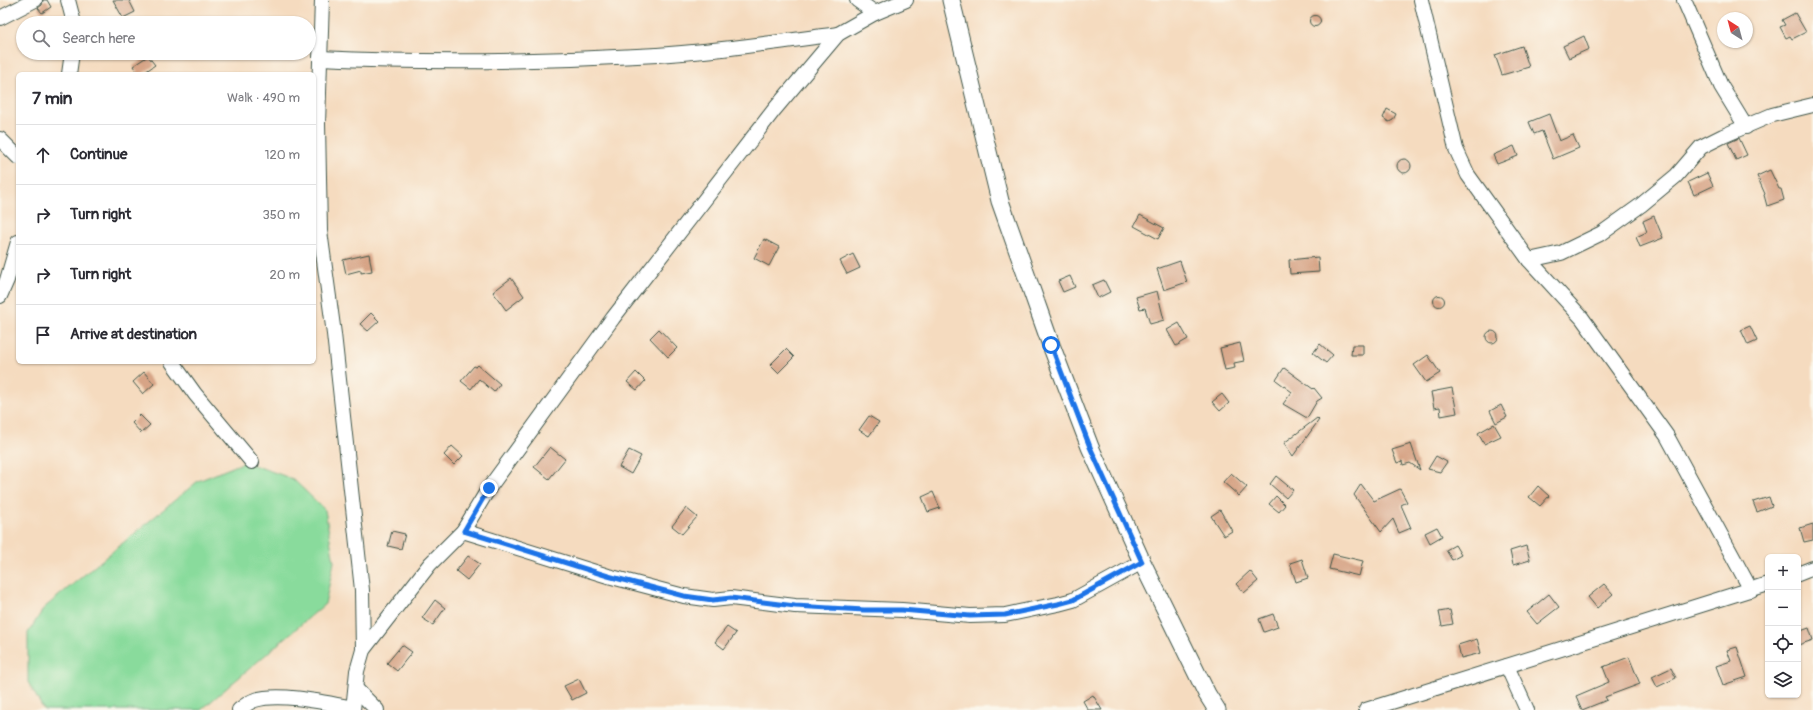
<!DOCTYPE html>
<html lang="en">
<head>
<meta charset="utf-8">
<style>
	:root { --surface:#fff; --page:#f2f2f3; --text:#2b2b33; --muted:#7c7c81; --line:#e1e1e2 }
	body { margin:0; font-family:Pangolin,sans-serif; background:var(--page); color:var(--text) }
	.controls { position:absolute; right:12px; bottom:12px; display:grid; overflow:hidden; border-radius:6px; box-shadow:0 1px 3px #0004 }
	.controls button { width:36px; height:36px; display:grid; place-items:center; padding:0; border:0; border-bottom:1px solid var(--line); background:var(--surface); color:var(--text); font:20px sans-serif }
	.compass { position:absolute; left:1717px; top:12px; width:36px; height:36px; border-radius:50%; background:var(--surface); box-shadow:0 1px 3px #0004; rotate:324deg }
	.stop { position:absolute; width:12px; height:12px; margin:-9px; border:3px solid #1a73e8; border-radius:50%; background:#fff }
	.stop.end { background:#1a73e8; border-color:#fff; box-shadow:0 1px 4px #0008 }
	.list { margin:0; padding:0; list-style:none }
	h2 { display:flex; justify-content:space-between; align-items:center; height:52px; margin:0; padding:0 16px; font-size:17px }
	h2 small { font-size:13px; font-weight:400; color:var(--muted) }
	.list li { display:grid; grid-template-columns:26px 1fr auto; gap:12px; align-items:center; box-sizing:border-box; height:60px; padding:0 16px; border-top:1px solid var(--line) }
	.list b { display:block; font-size:15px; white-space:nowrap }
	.list em { font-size:13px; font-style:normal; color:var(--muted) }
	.icon { flex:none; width:22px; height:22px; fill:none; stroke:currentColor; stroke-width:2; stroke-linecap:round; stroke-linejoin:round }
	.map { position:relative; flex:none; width:1813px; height:710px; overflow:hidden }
	.search { position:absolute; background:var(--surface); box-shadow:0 1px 3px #0004; left:16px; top:16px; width:300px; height:44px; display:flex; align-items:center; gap:10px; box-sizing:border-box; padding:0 14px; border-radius:22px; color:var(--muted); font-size:15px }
	.panel { position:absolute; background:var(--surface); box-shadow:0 1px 3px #0004; left:16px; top:72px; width:300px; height:292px; border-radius:6px }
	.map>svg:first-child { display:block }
	.garden { fill:#89db9c; stroke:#548c68 }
	.building { fill:#d7a486 }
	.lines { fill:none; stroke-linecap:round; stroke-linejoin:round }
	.minor-casing { stroke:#3f5549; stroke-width:16 }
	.tertiary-casing { stroke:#3f5549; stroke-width:19 }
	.minor { stroke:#fff; stroke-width:14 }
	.tertiary { stroke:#fff; stroke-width:17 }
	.route { stroke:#1a73e8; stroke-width:5 }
</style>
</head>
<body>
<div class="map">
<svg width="1813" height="710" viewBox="0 0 1813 710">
	<rect width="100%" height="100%" fill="#fbf7ec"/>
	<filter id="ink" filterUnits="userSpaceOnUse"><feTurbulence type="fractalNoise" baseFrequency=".025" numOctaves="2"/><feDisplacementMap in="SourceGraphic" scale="8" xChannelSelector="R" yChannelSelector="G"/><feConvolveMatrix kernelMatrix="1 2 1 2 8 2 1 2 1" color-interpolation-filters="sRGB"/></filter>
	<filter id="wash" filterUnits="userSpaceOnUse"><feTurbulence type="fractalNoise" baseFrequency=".012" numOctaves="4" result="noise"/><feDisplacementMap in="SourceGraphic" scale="16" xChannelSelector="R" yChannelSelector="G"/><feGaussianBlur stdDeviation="0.9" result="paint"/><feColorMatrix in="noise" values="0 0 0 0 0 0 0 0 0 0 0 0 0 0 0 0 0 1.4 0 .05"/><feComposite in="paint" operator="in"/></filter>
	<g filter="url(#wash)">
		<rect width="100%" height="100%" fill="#f5dbbf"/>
		<!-- garden -->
		<polygon class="garden" points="245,462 293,479 325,510 334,562 325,604 201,710 44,710 28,682 28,633 44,608 198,481"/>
		<g id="blocks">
			<!-- building -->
			<g class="building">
				<polygon points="43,0 47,0 51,7 42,13 38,8 42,5"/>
				<polygon points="113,0 129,0 135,12 123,18"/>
				<polygon points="1795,13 1806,32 1792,39 1790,36 1786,38 1780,27 1785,25 1782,20"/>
				<circle cx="1315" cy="21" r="5.5"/>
				<polygon points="1584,36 1589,49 1569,58 1563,46"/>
				<polygon points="1522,46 1529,67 1502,75 1495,55"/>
				<polygon points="148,56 155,65 142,74 138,74 133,66"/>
				<polygon points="1387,109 1396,114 1393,120 1389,122 1383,118"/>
				<polygon points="1549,114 1559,141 1573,135 1579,148 1553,159 1542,131 1534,134 1529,122"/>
				<polygon points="1739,138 1747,155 1736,160 1728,143"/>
				<polygon points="1514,146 1518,156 1497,164 1493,155"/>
				<circle cx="1404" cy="166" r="7"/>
				<polygon points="1770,170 1779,189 1781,189 1784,200 1767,206 1764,195 1765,194 1757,176"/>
				<polygon points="1707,173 1713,186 1694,195 1688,182"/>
				<polygon points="1140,215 1164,228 1158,239 1134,226"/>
				<polygon points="1654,216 1663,238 1640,247 1636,237 1647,232 1643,221"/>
				<polygon points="764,239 779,247 769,266 754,258"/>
				<polygon points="369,254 372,271 361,273 361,270 346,274 343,260"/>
				<polygon points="853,254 860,268 847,274 840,261"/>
				<polygon points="1318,257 1319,272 1290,274 1289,260"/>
				<polygon points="1180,261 1187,282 1164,290 1157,269"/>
				<polygon points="1070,276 1075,287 1063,292 1058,281"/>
				<polygon points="511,278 524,296 506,310 493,292"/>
				<polygon points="1104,280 1110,292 1098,298 1092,285"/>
				<polygon points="1157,291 1164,320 1150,324 1145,308 1140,309 1136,297"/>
				<circle cx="1439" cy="301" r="5.5"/>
				<polygon points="371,313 379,321 368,331 360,324"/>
				<polygon points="1179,323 1188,339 1176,346 1167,330"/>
				<polygon points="1750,326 1757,341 1748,345 1741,330"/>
				<polygon points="659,329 677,348 668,357 650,338"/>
				<circle cx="1492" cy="337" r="6"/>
				<polygon points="1240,343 1244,361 1234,363 1235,368 1225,370 1220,348"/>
				<polygon points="1320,344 1333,355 1326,363 1313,353"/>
				<polygon points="1352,345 1363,345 1363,355 1351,355"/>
				<polygon points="786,349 794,357 778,373 770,365"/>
				<polygon points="1428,355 1440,373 1426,382 1414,365"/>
				<polygon points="478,365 500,384 494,392 479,379 471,389 461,381 474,366 476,367"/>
				<polygon points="1284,368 1313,389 1314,388 1322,398 1317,401 1307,418 1283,404 1292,392 1276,380"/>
				<polygon points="144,372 154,384 143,394 133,382"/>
				<polygon points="636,372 645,381 637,390 627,382"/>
				<polygon points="1452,388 1457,413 1441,416 1440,407 1434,408 1431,392"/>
				<polygon points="1222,394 1229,403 1220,411 1212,402"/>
				<polygon points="1501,405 1507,417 1496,423 1490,411"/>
				<polygon points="140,415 150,425 141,433 132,423"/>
				<polygon points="869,416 879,422 869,436 859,430"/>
				<polygon points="1317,418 1319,420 1293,456 1284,443"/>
				<polygon points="1494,424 1501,436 1484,444 1478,433"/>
				<polygon points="1411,444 1420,470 1410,463 1403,465 1402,461 1397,463 1392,450"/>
				<polygon points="452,446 463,456 454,465 444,455"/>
				<polygon points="550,447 565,459 549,479 534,467"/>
				<polygon points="629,450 641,456 631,474 619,467"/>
				<polygon points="1436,456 1447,462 1440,472 1428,469"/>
				<polygon points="1231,473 1247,487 1239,496 1223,482"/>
				<polygon points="1276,476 1293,490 1286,498 1270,484"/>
				<polygon points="1361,484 1374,501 1400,489 1407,502 1401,505 1411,528 1399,533 1393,519 1381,532 1354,495"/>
				<polygon points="1538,486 1549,496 1540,506 1529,497"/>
				<polygon points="933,492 940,508 928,512 922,497"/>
				<polygon points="1276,496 1285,505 1279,512 1269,504"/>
				<polygon points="1769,497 1772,506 1757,512 1753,502"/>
				<polygon points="686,508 697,517 682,534 672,526"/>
				<polygon points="1220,510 1232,531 1224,536 1211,516"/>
				<polygon points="1813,524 1813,540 1804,542 1800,528"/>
				<polygon points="1437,527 1442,536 1430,543 1425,533"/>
				<polygon points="392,531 405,534 401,549 388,546"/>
				<polygon points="1455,545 1461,555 1452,560 1446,550"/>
				<polygon points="1526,546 1530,560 1513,565 1510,551"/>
				<polygon points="1333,554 1363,561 1359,576 1329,569"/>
				<polygon points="468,556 480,564 467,580 456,571"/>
				<polygon points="1302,559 1308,578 1296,582 1290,563"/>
				<polygon points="1250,571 1258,581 1244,593 1236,584"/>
				<polygon points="1604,584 1613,594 1597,608 1588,597"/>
				<polygon points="1549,594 1559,607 1537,624 1527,612"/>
				<polygon points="435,600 445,608 433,625 422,618"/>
				<polygon points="1450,610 1453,624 1442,626 1439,612"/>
				<polygon points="1273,614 1278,627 1264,632 1259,619"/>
				<polygon points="727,627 736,633 724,649 715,642"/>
				<polygon points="1809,628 1813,640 1798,645 1798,632"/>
				<polygon points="1477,639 1481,653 1461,658 1458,645"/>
				<polygon points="402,645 412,652 397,671 387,663"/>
				<polygon points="1737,647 1747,677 1723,685 1716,666 1731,661 1727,650"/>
				<polygon points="1629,657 1640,684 1605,697 1607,700 1582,710 1576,696 1609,682 1603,667"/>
				<polygon points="1671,668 1676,678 1657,687 1652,677"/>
				<polygon points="579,679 586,693 572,700 564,686"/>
				<polygon points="1093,695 1102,710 1088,710 1083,701"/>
			</g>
		</g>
	</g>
	<g filter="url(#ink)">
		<use href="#blocks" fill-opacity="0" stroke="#3f5549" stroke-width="1"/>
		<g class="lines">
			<!-- minor casing -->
			<g class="minor-casing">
				<g id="minor">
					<polyline points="68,0 74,23"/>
					<polyline points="322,0 318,124 320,231 334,334 362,590 363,650"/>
					<polyline points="857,0 875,13"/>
					<polyline points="1421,0 1456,149 1468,175 1529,260 1582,318 1667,436 1751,590"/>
					<polyline points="1684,0 1721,86 1746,127"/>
					<polyline points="0,18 35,0"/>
					<path d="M320 58C426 63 531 62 637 56 704 53 771 43 838 34"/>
					<polyline points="69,74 72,53"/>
					<polyline points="0,139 18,157"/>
					<polyline points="1529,260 1561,253 1602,233 1641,205 1676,176 1701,147 1723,136 1772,115 1813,105"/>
					<polyline points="0,296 7,280 18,242"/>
					<polyline points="172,362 195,394 252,462"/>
					<polyline points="463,531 608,576 684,596 713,600 731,598 795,606 902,610 970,616 1005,615 1058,604 1073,600 1142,562"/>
					<polyline points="1798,574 1813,568"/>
					<polyline points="1507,666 1527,710"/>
					<polyline points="356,689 377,710"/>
					<path d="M239 710C244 706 249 702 255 700 280 692 327 703 353 708"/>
					<polyline points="353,710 357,671 363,650 430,564 463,531 489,488 613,318 774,110 838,34 875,13 906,0"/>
					<polyline points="1366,710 1768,584"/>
				</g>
			</g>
			<!-- tertiary casing -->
			<g class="tertiary-casing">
				<polyline id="tertiary" points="951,0 1000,201 1051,345 1090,447 1142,562 1207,694 1217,710"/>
			</g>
			<!-- minor -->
			<use href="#minor" class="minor"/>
			<!-- tertiary -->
			<use href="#tertiary" class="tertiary"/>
		</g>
	</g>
	<g class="lines" filter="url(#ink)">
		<!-- route -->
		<polyline class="route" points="489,488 464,531 608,576 684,596 713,600 731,598 795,606 864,610 902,610 970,616 1005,615 1058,604 1073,600 1142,562 1090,447 1051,345"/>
	</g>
</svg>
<div class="controls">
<button>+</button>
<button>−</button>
<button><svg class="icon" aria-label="locate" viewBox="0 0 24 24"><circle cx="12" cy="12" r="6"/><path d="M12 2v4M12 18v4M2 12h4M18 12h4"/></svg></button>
<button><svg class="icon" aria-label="layers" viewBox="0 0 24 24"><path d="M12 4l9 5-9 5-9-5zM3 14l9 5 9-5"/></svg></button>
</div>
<svg class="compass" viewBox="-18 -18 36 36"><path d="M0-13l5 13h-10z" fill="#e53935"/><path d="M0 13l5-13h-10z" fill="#7c7c81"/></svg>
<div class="stop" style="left:1051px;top:345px"></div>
<div class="stop end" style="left:489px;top:488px"></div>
<div class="search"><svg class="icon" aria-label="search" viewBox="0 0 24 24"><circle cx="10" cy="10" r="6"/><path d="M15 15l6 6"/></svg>Search here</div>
<section class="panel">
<h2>7 min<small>Walk · 490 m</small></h2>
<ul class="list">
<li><svg class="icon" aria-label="ahead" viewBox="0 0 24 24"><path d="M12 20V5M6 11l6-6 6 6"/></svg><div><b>Continue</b></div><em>120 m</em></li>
<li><svg class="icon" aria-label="right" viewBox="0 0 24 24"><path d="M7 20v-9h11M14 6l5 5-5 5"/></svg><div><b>Turn right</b></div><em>350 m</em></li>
<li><svg class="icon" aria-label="right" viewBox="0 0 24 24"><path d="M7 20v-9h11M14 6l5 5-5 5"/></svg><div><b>Turn right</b></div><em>20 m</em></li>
<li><svg class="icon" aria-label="arrive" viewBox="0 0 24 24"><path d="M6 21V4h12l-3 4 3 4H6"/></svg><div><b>Arrive at destination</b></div></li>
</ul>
</section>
</div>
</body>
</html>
